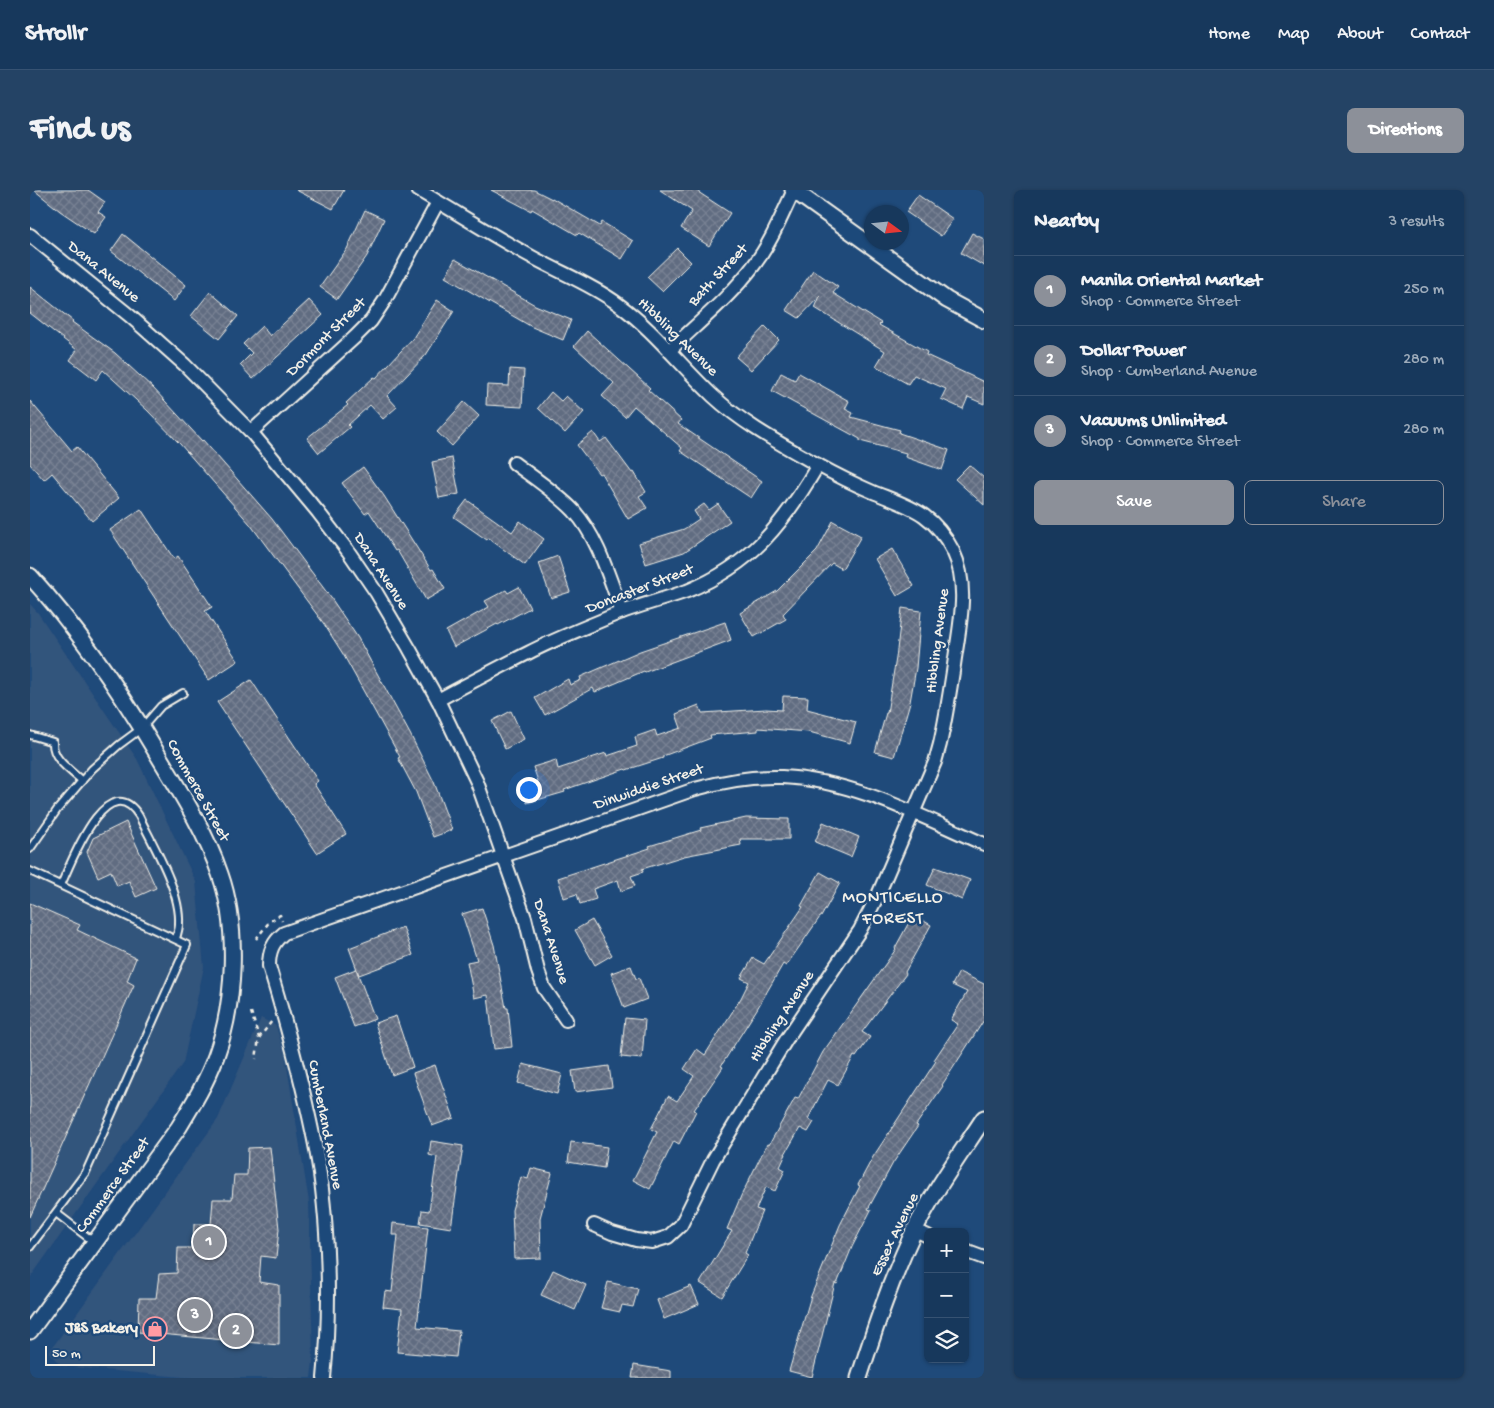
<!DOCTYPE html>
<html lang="en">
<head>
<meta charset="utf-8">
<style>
	:root { --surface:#17385c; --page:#244365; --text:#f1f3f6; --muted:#9eacbb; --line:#365272; --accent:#8c9099 }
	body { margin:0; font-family:"Gochi Hand",sans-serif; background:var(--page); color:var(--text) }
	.controls { position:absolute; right:15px; bottom:15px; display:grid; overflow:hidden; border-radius:8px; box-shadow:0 1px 4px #0004 }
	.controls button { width:45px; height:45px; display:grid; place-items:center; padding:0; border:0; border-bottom:1px solid var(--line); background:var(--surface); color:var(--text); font:25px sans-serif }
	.compass { position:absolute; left:834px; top:15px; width:45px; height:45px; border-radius:50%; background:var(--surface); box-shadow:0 1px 4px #0004; rotate:105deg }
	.scale { position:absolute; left:15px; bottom:12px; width:110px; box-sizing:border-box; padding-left:5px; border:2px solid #f4f1e8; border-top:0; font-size:14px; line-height:18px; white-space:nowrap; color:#f4f1e8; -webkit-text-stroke:4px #1f4a7a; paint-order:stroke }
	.you { position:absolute; left:498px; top:599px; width:18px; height:18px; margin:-12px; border:4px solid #fff; border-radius:50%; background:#1a73e8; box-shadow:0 0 0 8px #1a73e833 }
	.badge { display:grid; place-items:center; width:32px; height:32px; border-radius:50%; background:var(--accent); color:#fff; font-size:16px; font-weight:700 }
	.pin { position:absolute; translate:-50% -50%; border:2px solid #fff; box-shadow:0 1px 5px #0006 }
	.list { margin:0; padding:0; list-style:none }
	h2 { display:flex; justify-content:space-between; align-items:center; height:65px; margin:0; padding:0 20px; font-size:21px }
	h2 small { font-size:16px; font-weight:400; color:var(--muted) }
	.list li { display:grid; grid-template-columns:32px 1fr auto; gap:15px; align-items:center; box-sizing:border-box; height:70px; padding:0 20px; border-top:1px solid var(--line) }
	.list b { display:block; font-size:19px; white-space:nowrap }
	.list p { margin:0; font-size:16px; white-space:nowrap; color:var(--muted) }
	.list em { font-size:16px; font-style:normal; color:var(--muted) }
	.actions { display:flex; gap:10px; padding:15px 20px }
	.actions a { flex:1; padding:11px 0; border:1px solid var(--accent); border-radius:8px; text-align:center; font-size:18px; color:var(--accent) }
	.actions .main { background:var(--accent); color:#fff }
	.icon { flex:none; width:28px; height:28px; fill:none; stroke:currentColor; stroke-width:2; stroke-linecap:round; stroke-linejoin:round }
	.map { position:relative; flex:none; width:954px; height:1188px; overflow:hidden; border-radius:8px }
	header { display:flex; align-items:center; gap:30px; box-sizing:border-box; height:70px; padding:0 25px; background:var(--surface); border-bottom:1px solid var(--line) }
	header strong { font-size:24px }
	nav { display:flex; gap:28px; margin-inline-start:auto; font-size:18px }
	.intro { display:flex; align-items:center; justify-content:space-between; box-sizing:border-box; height:120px; padding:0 30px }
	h1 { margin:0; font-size:35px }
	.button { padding:12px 22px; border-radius:8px; background:var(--accent); color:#fff; font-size:18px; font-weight:700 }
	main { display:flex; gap:30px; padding:0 30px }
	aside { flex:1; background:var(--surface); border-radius:8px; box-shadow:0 1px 4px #0004 }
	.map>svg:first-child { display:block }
	.built { fill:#33547c }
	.building { fill:url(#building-cross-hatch); stroke:#f4f1e8 }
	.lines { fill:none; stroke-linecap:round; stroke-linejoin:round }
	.service-casing { stroke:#f4f1e8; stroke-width:10 }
	.minor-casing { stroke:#f4f1e8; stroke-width:16 }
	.tertiary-casing { stroke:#f4f1e8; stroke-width:19 }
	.path { stroke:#f4f1e8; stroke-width:2.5; stroke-dasharray:4 4; stroke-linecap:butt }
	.service { stroke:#1f4a7a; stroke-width:6 }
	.minor { stroke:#1f4a7a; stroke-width:12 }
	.tertiary { stroke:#1f4a7a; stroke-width:15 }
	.labels { text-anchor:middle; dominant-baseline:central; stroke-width:5; stroke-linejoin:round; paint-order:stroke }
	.street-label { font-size:16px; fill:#f4f1e8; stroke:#1f4a7a }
	.poi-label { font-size:16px; font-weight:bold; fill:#f4f1e8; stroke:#1f4a7a; text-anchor:end }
	.neighbourhood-label { font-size:18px; letter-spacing:1px; fill:#f4f1e8; stroke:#1f4a7a }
</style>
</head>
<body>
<header>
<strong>Strollr</strong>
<nav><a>Home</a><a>Map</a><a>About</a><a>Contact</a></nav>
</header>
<div class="intro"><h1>Find us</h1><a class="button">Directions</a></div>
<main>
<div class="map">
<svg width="954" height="1188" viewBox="0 0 954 1188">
	<defs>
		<pattern id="building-cross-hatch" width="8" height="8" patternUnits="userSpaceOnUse" patternTransform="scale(1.25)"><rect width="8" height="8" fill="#616c81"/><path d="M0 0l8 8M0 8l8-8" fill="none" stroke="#788193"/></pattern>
	</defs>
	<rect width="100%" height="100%" fill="#1f4a7a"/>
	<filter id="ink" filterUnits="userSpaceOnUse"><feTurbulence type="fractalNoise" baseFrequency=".02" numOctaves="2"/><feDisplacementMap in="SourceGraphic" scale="10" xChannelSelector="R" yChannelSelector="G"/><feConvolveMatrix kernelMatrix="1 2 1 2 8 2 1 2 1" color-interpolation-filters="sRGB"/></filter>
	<g filter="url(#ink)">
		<!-- built -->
		<g class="built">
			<polygon points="0,414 8,423 107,569 166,692 174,777 153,873 0,1088"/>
			<polygon points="231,828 246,836 255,864 279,1012 283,1171 281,1188 163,1188 31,1176 19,1162 188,929"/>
		</g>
		<!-- building -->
		<g class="building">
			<polygon points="4,0 58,0 75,12 68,22 76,27 64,44 30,21"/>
			<polygon points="266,0 314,0 303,19"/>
			<polygon points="461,0 504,0 522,9 522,8 570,36 572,32 603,51 592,69 549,43 547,45 502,19 501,21"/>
			<polygon points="630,0 665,0 700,23 679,56 651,38 662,21"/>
			<polygon points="888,5 923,29 911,46 876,22"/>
			<polygon points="335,20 354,29 337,66 307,109 290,97 317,59"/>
			<polygon points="942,43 954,49 954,76 931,63"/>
			<polygon points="93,44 156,95 144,111 81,61"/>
			<polygon points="647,58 661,72 632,101 617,87"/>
			<polygon points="425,69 505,115 541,130 533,150 502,137 415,87"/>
			<polygon points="783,80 808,97 803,103 851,133 849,135 897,162 896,165 954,192 954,214 938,207 933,219 911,209 916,199 884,185 878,194 846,176 855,161 785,118 790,106 769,128 756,120"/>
			<polygon points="0,97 43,131 42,132 85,163 123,198 172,251 173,250 242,329 301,408 328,448 380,544 404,592 422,640 403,647 386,602 368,568 370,567 313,464 294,434 220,334 150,254 117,220 73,180 66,190 40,170 47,160 0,123"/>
			<polygon points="180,102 208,126 189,149 161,126"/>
			<polygon points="279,110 293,125 223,189 210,175 222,163 213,154 232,136 240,146"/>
			<polygon points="407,110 424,121 396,165 357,206 367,217 353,229 340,215 318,235 320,237 289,263 277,248 318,215 316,213 344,187 346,188 383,148"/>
			<polygon points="735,136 749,150 721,180 706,167"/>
			<polygon points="557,141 620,198 618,200 651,230 648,234 732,291 721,308 650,261 652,258 604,216 595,227 572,206 584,193 544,156"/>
			<polygon points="480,179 494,180 492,217 456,215 457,195 479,196"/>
			<polygon points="751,183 765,190 769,183 819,211 815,219 823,223 821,227 870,240 869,243 919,260 912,280 875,267 876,263 830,251 830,249 742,201"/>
			<polygon points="521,202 531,211 536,206 554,222 535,243 508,218"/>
			<polygon points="0,211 42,261 47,257 89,308 62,331 22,283 14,290 0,274"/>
			<polygon points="434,212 449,226 422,256 407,242"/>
			<polygon points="563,242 570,252 576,248 602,283 604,282 616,302 609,306 617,318 598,329 571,283 569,284 547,255"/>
			<polygon points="422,268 429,304 409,308 402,272"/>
			<polygon points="939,275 954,288 954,315 925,289"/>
			<polygon points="333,277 354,306 401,380 403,379 415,399 396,410 367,360 365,361 339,321 335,324 312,293"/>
			<polygon points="437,310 482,342 490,331 514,349 495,375 458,348 457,350 424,327"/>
			<polygon points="674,314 679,320 688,314 700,331 654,362 616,374 609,353 654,339 669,329 664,321"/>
			<polygon points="111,319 144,369 148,366 182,417 175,421 208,471 179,490 80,340"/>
			<polygon points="803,331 831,346 812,379 802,373 753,424 756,429 724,447 710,423 747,401 787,361"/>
			<polygon points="862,359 884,396 867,406 845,369"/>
			<polygon points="528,366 540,402 521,408 509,373"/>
			<polygon points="489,397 500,418 468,435 467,434 424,457 416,441 459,417 455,411 476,400 478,403"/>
			<polygon points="872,418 891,421 886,478 880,512 864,567 845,562 856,523 857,523 866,468"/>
			<polygon points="695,432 701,450 615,482 614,481 565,502 563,498 515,525 505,508 538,489 540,495 551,490 550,487 610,461"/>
			<polygon points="221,490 288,591 284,594 316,644 287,663 187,512"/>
			<polygon points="753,506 778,507 777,519 826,532 820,553 779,542 728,538 728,541 680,545 681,548 633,566 633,568 596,580 595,579 534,600 535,602 497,613 492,596 508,591 503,577 526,570 528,579 576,563 577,566 607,556 605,547 625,540 627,546 651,538 646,524 669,515 672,523 736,519 752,520"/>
			<polygon points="481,521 494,549 475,559 462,531"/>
			<polygon points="716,628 759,629 759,649 710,649 711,655 654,666 612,679 613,682 601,686 605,696 591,701 588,690 563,699 566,709 550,714 547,704 534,708 528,688 620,658 619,656 671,640 670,638"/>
			<polygon points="96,632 126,698 106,707 99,691 87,696 81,681 68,687 57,662 63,648"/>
			<polygon points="793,632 829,647 821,667 785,652"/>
			<polygon points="905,677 940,690 932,710 897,695"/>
			<polygon points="790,682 810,693 791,727 790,727 756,776 753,774 727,819 691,876 693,877 664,920 666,921 649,954 644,951 620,999 603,990 627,942 621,939 638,906 647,911 664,886 654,879 667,859 675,865 711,808 719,792 711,788 723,768 734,774 773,717 771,716"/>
			<polygon points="0,713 50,735 47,740 106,768 97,791 104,795 0,1027"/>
			<polygon points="452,718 464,755 476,818 478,818 482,857 464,859 458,805 444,808 437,772 447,770 432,724"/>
			<polygon points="883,725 901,735 875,782 876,784 832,842 840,847 826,867 824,866 808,895 798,890 778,929 784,932 778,942 770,938 755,964 756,964 750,977 755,980 745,1001 736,997 726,1019 732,1021 715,1063 718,1065 692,1107 670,1093 702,1041 697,1039 711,1006 737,954 739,955 765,908 768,909 793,862 866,759 865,758"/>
			<polygon points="562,730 582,765 565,775 545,740"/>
			<polygon points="373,737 383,765 329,785 319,758"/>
			<polygon points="601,776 606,789 609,788 617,809 594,818 581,783"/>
			<polygon points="326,779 345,829 324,837 305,787"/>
			<polygon points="929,782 954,794 954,830 912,895 913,896 886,935 888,936 863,973 838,1019 841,1020 822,1057 807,1094 805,1093 782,1187 759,1181 781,1106 810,1035 830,996 828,995 843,967 906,871 904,870 928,834 921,830 937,802 922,795"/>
			<polygon points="366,826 383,877 362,885 345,833"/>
			<polygon points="595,828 615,830 612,869 591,867"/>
			<polygon points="493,874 532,884 527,904 488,893"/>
			<polygon points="405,875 424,928 402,936 383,883"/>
			<polygon points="579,876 582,897 545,902 542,881"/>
			<polygon points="401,951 433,956 421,1038 390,1033 392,1020 399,1021 407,967 399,965"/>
			<polygon points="541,952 577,957 574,978 538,972"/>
			<polygon points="240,957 249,1039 246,1068 231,1066 229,1092 249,1095 249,1155 108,1142 109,1108 126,1108 129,1084 147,1083 148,1058 163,1058 164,1034 181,1034 183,1009 202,1009 204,985 217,985 218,958"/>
			<polygon points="501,978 522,983 510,1028 511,1068 484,1069 482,1020 491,987 498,989"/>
			<polygon points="363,1033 398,1037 387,1137 429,1141 426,1167 367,1162 372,1119 353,1117 355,1101 362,1102 368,1045 362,1045"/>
			<polygon points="523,1080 556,1095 545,1120 511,1105"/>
			<polygon points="578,1092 608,1099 603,1117 592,1115 590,1122 571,1118"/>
			<polygon points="661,1096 669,1114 634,1129 627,1110"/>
			<polygon points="604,1175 641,1181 641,1188 602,1188"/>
		</g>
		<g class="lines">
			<!-- service casing -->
			<g class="service-casing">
				<g id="service">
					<path d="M0 545 23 552C22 569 40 580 52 591"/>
					<polyline points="0,659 27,620 62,579 89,555 112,538 131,516 153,503"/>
					<polyline points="0,681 157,755 56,982 0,1057"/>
					<path d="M31 695C41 673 77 576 109 626 123 655 151 701 149 734 149 739 147 744 146 749"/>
					<polyline points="26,1023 64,1052"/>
				</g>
			</g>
			<!-- minor casing -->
			<g class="minor-casing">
				<g id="minor">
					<path d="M388 0C426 22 463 46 502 67 531 83 561 94 588 114 624 140 651 176 683 206 713 234 751 254 786 274 804 284 824 294 843 302 880 317 903 322 923 361 940 396 929 438 924 475 920 501 916 528 910 554L905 572 848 705 830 740 756 850 683 970 651 1035 638 1047 622 1052 606 1050 582 1043 564 1035"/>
					<polyline points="0,45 100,126 155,175 221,242 288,322 318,361 346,402 379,458 408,510 447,592 495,728 508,781 514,798 536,830"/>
					<path d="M640 160C668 133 701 106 724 75 741 53 752 25 764 0"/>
					<polyline points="221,242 325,147 341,131 355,110 408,12"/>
					<path d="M484 273C504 288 527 303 544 321 569 349 579 388 592 422"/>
					<path d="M408 510C438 494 468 478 498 463 525 449 554 438 582 426 606 416 632 410 657 401 722 375 754 333 788 275"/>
					<polyline points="885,1040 898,1046"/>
					<polyline points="935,1061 954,1068"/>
					<path d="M294 1188C301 1119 299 1029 286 960 274 898 257 836 239 776 239 761 243 752 254 743L665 599C693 591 722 586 752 587 823 590 890 626 954 654"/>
				</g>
			</g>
			<!-- tertiary casing -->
			<g class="tertiary-casing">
				<g id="tertiary">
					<polyline points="763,0 917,110 954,130"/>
					<path d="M0 386C48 439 89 499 125 560 149 600 175 640 190 684 209 738 205 813 186 866 177 891 163 914 149 937L0 1141"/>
					<path d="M829 1188C845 1138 861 1089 884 1041 903 1002 930 965 954 928"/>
				</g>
			</g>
			<!-- path -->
			<g class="path">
				<polyline points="226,749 240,731 250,725 252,731"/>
				<polyline points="221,822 229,848 226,869"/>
				<polyline points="229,848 242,831"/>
			</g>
			<!-- service -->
			<use href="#service" class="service"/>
			<!-- minor -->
			<use href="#minor" class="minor"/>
			<!-- tertiary -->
			<use href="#tertiary" class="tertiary"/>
		</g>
	</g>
	<!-- icons -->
	<defs>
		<g id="shop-ring" transform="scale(1.25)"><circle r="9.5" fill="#1f4a7a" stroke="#ff9aa2" stroke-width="1.5"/><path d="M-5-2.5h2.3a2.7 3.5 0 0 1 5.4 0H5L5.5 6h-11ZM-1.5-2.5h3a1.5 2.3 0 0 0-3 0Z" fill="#ff9aa2"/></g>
	</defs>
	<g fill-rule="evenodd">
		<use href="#shop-ring" x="125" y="1139"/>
	</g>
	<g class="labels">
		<!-- street labels -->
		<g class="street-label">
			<text transform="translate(73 83) rotate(39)">Dana Avenue</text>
			<text transform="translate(689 86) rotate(-47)">Bath Street</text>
			<text transform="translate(297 148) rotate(-45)">Dormont Street</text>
			<text transform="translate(647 148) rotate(44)">Hibbling Avenue</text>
			<text transform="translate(350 382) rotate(57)">Dana Avenue</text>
			<text transform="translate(610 400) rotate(-21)">Doncaster Street</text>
			<text transform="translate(909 451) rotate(-83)">Hibbling Avenue</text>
			<text transform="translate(619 598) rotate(-19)">Dinwiddie Street</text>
			<text transform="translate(167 601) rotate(61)">Commerce Street</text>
			<text transform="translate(520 752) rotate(72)">Dana Avenue</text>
			<text transform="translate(753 827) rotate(-57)">Hibbling Avenue</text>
			<text transform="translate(294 935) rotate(79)">Cumberland Avenue</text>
			<text transform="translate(84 996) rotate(-54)">Commerce Street</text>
			<text transform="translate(866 1045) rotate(-64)">Essex Avenue</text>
		</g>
		<!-- poi labels -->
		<g class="poi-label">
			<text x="108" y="1139">J&amp;S Bakery</text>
		</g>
		<!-- neighbourhood labels -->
		<g class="neighbourhood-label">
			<text x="863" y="708">MONTICELLO<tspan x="863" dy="21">FOREST</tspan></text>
		</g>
	</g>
</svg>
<div class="controls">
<button>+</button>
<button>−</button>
<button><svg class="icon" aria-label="layers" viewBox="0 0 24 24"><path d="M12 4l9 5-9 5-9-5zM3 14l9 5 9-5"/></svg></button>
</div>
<svg class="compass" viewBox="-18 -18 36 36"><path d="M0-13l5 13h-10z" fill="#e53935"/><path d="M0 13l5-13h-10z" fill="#9eacbb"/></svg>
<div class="scale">50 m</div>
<div class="you"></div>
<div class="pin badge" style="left:179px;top:1052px">1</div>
<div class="pin badge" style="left:206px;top:1141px">2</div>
<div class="pin badge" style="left:165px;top:1125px">3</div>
</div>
<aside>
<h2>Nearby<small>3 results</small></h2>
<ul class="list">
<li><span class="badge">1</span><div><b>Manila Oriental Market</b><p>Shop · Commerce Street</p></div><em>250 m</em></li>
<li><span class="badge">2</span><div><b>Dollar Power</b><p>Shop · Cumberland Avenue</p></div><em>280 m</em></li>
<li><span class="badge">3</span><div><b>Vacuums Unlimited</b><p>Shop · Commerce Street</p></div><em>280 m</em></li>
</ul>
<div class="actions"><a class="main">Save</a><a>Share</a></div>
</aside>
</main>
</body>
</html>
